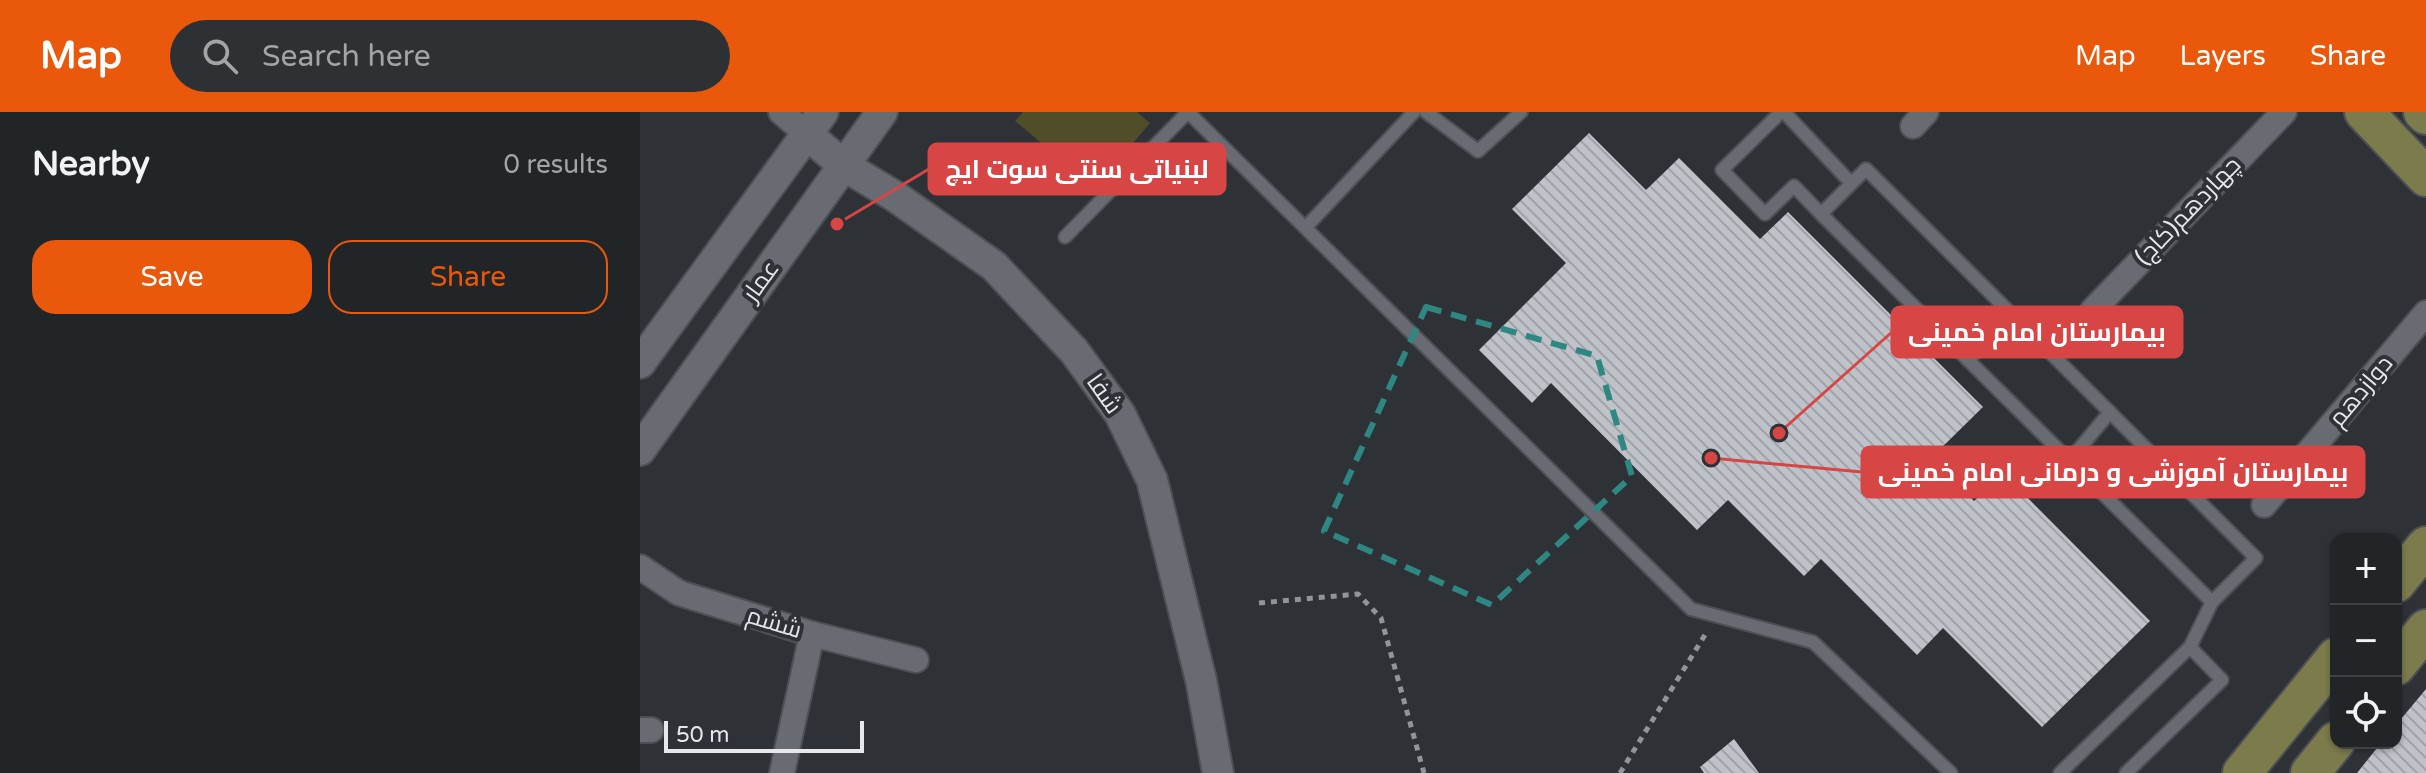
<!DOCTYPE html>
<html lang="en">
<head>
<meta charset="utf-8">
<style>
	:root { --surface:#222528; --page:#2e3134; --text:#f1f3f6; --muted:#a2a5a8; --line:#3f4245; --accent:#ea580c }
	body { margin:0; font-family:"Varela Round",Cairo,sans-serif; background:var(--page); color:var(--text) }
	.controls { position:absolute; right:24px; bottom:24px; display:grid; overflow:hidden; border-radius:16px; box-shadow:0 2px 6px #0004 }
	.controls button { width:72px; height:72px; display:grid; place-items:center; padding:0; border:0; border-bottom:2px solid var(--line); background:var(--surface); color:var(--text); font:40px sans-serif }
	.scale { position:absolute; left:24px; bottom:20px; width:200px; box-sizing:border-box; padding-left:8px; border:4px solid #e5e7eb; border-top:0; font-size:22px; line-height:28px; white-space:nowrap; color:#e5e7eb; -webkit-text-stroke:6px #2e3136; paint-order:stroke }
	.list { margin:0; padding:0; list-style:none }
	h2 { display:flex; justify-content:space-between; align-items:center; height:104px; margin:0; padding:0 32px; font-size:34px }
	h2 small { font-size:26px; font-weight:400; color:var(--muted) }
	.actions { display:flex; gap:16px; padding:24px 32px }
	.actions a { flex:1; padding:18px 0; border:2px solid var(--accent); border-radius:24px; text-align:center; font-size:28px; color:var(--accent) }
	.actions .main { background:var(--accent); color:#fff }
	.icon { flex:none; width:44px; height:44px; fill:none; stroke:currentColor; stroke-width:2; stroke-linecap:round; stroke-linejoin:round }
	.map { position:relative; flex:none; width:1786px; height:661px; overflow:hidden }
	header { display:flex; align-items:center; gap:48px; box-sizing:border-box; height:112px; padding:0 40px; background:var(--accent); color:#fff }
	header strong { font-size:38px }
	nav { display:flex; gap:44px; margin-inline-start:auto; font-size:28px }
	.search { width:560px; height:72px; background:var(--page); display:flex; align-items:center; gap:20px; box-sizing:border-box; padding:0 28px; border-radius:44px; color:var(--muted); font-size:30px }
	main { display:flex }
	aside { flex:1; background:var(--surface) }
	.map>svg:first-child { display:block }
	.green { fill:#4f4e28 }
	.building { fill:url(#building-back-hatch) }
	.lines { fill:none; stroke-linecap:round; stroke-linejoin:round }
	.service-casing { stroke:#4c4f53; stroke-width:16 }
	.minor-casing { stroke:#4c4f53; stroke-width:28 }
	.tertiary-casing { stroke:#4c4f53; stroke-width:34 }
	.primary-casing { stroke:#4c4f53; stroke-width:42 }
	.path { stroke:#929499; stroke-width:5; stroke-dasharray:6 6; stroke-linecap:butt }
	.service { stroke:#686c72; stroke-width:12 }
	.minor { stroke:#686c72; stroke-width:24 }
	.tertiary { stroke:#686c72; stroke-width:30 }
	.primary { stroke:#7b7b4c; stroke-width:38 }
	.marked { fill:none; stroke:#2f8781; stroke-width:6; stroke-dasharray:16 10; stroke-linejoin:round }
	.labels { text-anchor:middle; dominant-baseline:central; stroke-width:8; stroke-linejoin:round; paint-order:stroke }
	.street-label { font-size:24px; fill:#e5e7eb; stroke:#2e3136 }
	.leader { fill:none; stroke:#d84545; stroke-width:3 }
	.callout-dot { fill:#d84545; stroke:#2e3136; stroke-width:3 }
	.callout { fill:#d84545; stroke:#d84545; stroke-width:3 }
	.callout-label { font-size:26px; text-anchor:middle; font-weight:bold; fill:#fff }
</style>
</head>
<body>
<header>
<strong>Map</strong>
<div class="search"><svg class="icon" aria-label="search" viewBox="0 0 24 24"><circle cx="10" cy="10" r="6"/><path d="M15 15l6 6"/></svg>Search here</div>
<nav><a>Map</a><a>Layers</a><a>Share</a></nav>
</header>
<main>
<aside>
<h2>Nearby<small>0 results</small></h2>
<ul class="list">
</ul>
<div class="actions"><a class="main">Save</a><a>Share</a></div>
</aside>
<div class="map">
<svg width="1786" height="661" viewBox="0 0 1786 661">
	<defs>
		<pattern id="building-back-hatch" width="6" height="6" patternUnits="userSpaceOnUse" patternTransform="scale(2)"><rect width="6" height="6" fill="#bfc2c9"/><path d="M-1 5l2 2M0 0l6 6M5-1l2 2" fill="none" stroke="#a0a3a8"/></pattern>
	</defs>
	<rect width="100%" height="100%" fill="#2e3136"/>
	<!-- green -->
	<polygon class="green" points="383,0 497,0 510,11 455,76 375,9"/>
	<!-- building -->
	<g class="building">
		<polygon points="949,21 1006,78 1039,46 1120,127 1148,100 1343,295 1291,346 1334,389 1363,361 1510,509 1402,615 1303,516 1277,543 1181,447 1164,464 1088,388 1057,418 911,271 892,291 839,238 926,151 872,97"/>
		<polygon points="1786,577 1786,661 1717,661 1741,631 1756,631 1756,613"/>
		<polygon points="1094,627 1119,661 1064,661 1060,655"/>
	</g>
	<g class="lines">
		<!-- service casing -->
		<g class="service-casing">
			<g id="service">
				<polyline points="548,0 1051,497 1173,530 1311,661"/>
				<polyline points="786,0 838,39 881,0"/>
				<polyline points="1141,0 1082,58 1125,102 1154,74 1181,102"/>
				<polyline points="1144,0 1211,71"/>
				<polygon points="1226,57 1616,446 1572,490 1181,102"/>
				<polyline points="666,115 774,0"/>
				<polyline points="425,125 548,0"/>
				<polyline points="1328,248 1372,203"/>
				<polyline points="1429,349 1470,300"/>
				<polyline points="1550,535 1572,490"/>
				<polyline points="1420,661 1550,535 1582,568 1486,661"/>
			</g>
		</g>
		<!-- minor casing -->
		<g class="minor-casing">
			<g id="minor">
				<polyline points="141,0 167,22"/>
				<polyline points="1273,14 1286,0"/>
				<polyline points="1453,198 1644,0"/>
				<polyline points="1624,393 1786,201"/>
				<polyline points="0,455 39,481 172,522 276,548"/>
				<polyline points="0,618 11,618"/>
				<polyline points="142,661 172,522"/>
			</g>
		</g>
		<!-- tertiary casing -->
		<g class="tertiary-casing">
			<g id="tertiary">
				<polyline points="167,22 203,53 256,85 354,154 434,239 480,302 512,368 561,568 578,661"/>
				<polyline points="0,251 183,0"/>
				<polyline points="0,338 242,0"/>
			</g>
		</g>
		<!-- primary casing -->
		<g class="primary-casing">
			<g id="primary">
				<polyline points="1724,0 1786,65"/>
				<polyline points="1783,0 1786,3"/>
				<polyline points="1756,471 1786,434"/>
				<polyline points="1756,554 1786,517"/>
				<polyline points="1602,661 1696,545"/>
				<polyline points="1670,661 1696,629"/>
			</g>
		</g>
		<!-- path -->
		<g class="path">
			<polyline points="619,491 718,482 741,506 784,661"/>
			<polyline points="980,661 1068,518"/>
		</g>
		<!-- service -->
		<use href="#service" class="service"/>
		<!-- minor -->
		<use href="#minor" class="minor"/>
		<!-- tertiary -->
		<use href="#tertiary" class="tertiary"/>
		<!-- primary -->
		<use href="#primary" class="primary"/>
	</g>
	<!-- marked area -->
	<path class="marked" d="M786 195 957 244 992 364 852 493 684 419Z"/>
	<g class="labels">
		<!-- street labels -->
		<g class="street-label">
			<text transform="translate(1548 99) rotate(-46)">چهاردهم(کاج)</text>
			<text transform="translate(121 169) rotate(-54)">عمار</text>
			<text transform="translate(1721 279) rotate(-50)">دوازدهم</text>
			<text transform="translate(464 282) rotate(55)">شفا</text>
			<text transform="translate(134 511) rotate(17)">ششم</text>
		</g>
	</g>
	<!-- callouts -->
	<path class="leader" d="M197 112L289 57M1139 321L1252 220M1071 346L1222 360"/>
	<g class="callout-dot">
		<circle cx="197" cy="112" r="8"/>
		<circle cx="1139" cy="321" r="8"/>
		<circle cx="1071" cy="346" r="8"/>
	</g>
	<g class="callout">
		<rect x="289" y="32" width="296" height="50" rx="8"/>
		<rect x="1252" y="195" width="290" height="50" rx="8"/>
		<rect x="1222" y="335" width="502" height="50" rx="8"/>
	</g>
	<g class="callout-label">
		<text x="437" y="66">لبنیاتی سنتی سوت ایچ</text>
		<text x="1397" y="229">بیمارستان امام خمینی</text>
		<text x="1473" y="369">بیمارستان آموزشی و درمانی امام خمینی</text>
	</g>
</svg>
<div class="controls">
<button>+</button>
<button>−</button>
<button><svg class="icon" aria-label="locate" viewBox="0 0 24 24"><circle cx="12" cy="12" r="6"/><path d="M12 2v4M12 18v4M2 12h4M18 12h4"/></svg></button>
</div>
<div class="scale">50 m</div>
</div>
</main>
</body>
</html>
